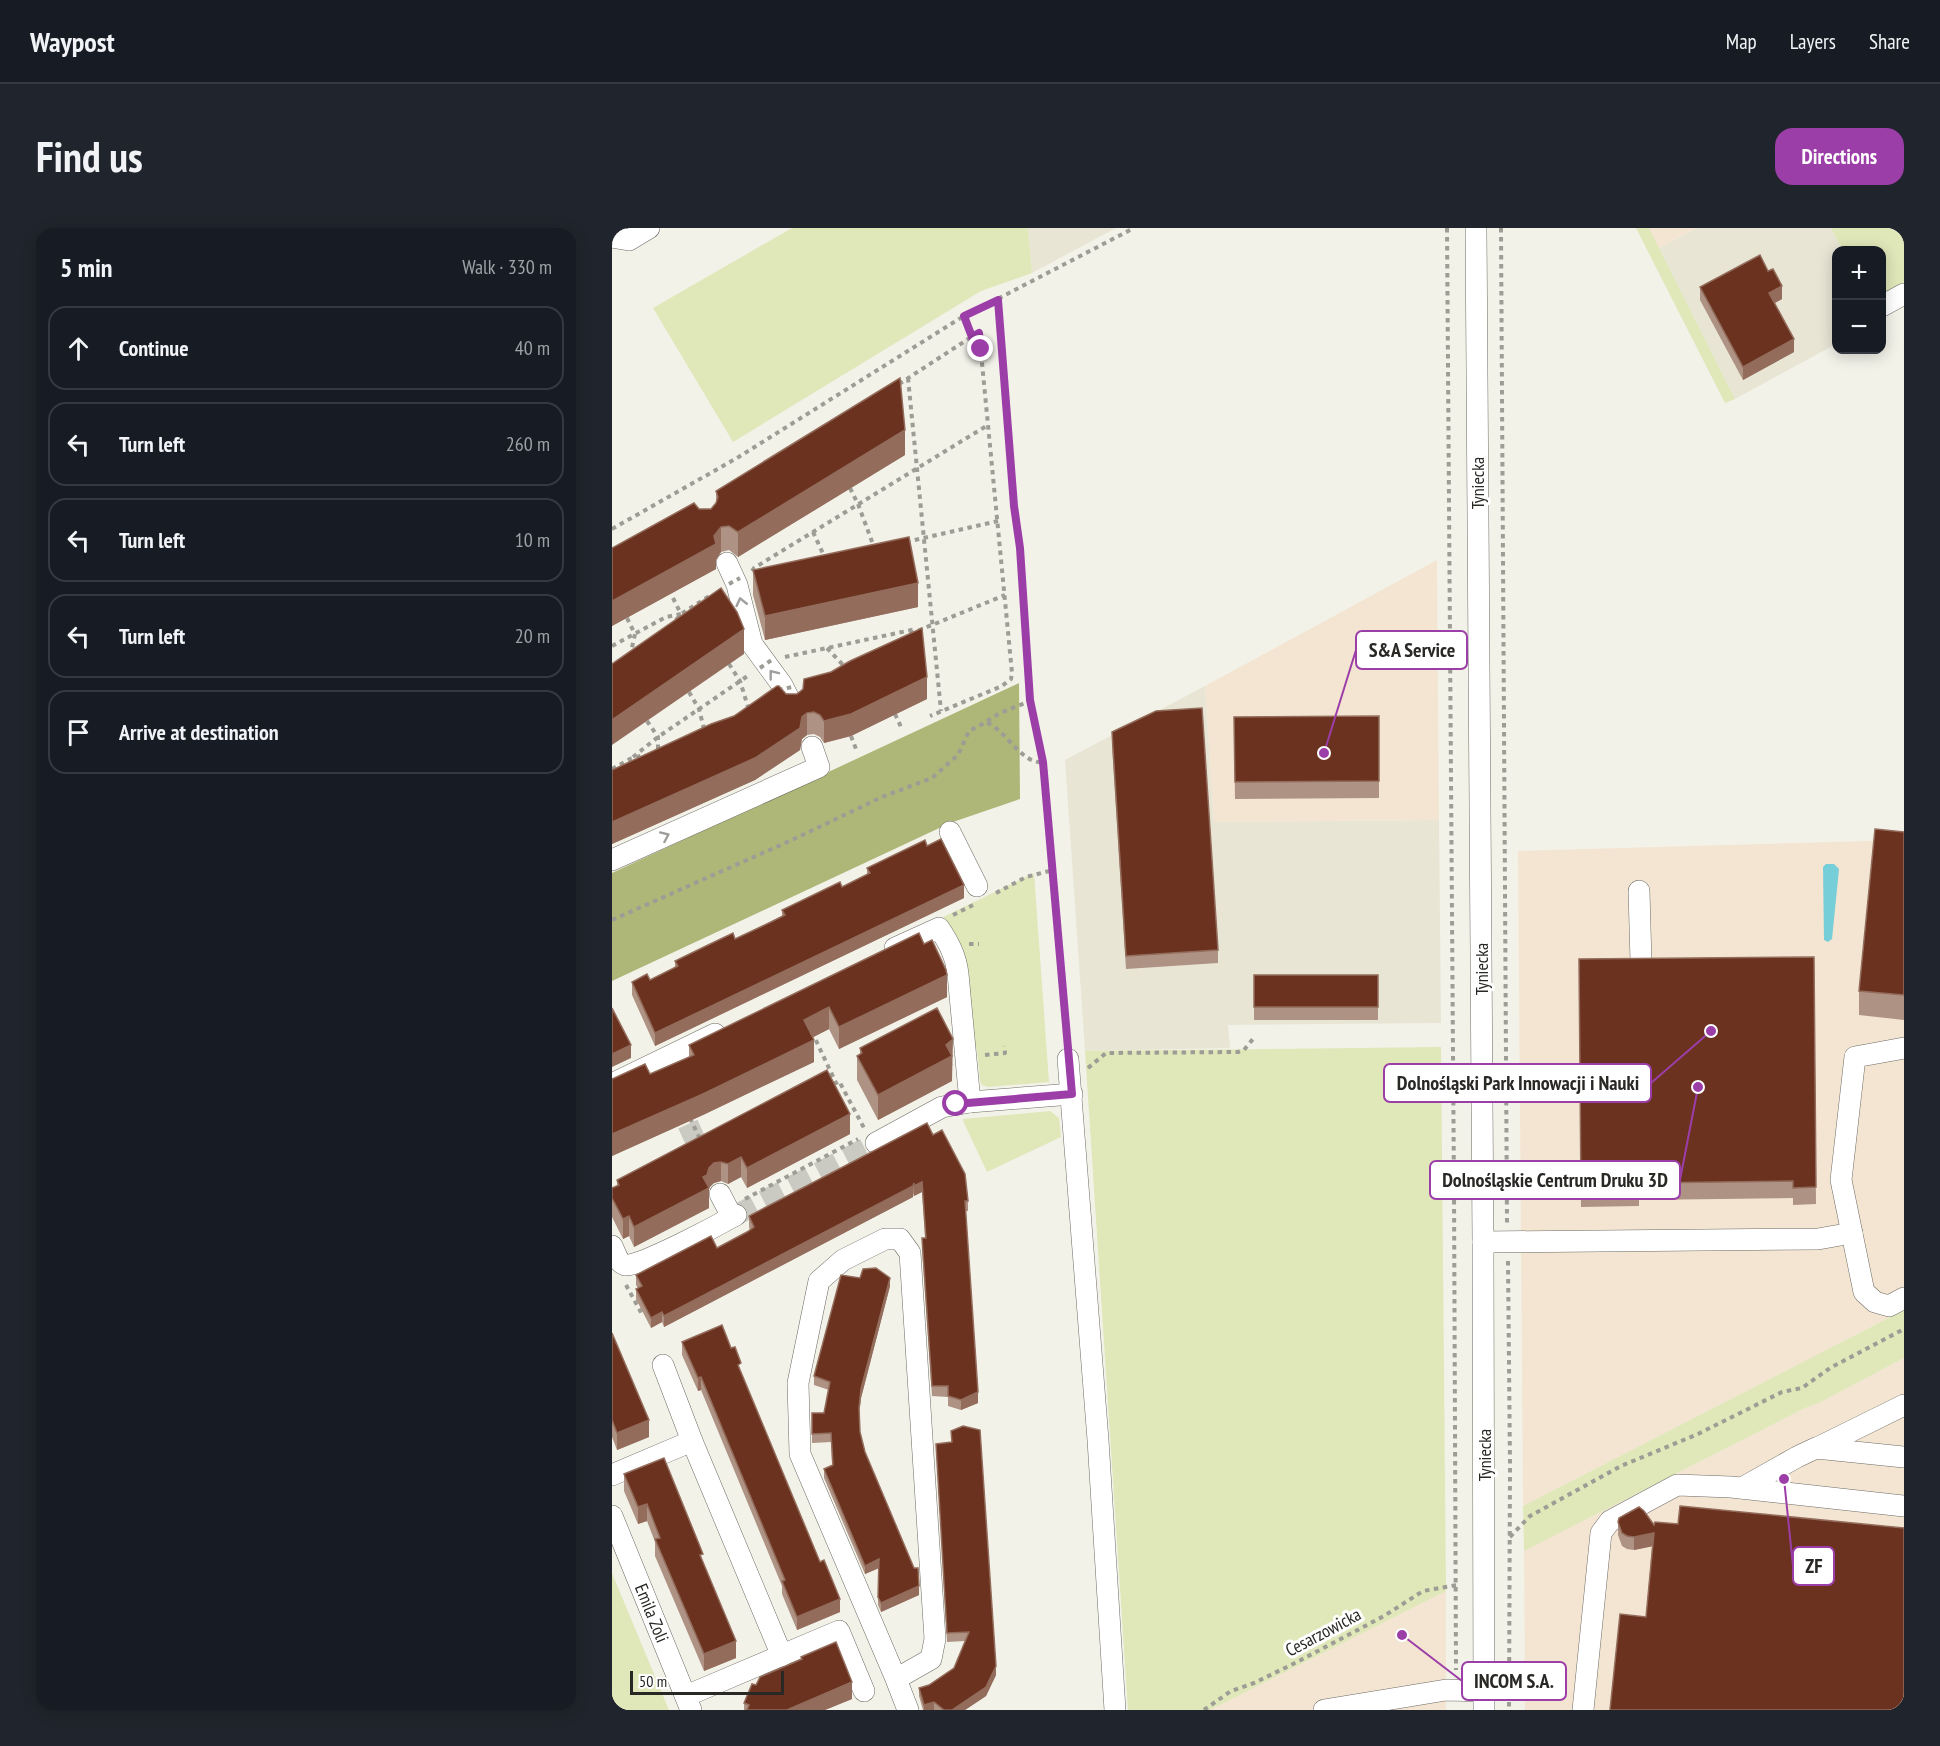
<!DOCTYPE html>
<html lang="en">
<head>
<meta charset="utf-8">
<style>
	:root { --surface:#171b24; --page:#20242c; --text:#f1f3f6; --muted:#9ea1a6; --line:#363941; --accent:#9c3ea7 }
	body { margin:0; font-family:"PT Sans Narrow",sans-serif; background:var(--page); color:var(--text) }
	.controls { position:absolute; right:18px; top:18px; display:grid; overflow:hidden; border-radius:12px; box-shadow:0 3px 15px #0003 }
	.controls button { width:54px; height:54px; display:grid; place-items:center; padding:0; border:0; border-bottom:2px solid var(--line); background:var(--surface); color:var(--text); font:30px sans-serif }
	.scale { position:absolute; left:18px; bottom:15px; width:154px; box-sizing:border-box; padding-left:6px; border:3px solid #292825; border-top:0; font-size:16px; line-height:21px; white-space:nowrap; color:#292825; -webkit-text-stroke:4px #fff; paint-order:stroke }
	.stop { position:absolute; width:18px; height:18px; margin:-14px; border:4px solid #9c3ea7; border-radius:50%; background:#fff }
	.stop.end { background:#9c3ea7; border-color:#fff; box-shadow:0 2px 6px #0008 }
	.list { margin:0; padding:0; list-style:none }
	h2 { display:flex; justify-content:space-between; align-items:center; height:78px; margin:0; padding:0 24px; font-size:26px }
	h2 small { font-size:20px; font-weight:400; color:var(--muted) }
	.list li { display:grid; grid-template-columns:39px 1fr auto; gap:18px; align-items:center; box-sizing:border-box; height:84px; margin:0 12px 12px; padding:0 12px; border:2px solid var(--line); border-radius:18px }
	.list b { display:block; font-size:22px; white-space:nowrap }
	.list em { font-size:20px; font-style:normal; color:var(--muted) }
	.icon { flex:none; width:33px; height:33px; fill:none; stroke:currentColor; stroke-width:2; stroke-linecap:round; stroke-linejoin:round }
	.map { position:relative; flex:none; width:1292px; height:1482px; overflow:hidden; border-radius:18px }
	header { display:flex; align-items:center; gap:36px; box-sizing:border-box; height:84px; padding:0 30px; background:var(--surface); border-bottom:2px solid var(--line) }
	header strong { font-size:28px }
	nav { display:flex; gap:33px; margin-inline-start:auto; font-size:21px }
	.intro { display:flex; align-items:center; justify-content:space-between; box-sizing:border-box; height:144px; padding:0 36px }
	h1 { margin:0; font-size:42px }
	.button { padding:15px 27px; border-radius:18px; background:var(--accent); color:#fff; font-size:21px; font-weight:700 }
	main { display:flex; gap:36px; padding:0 36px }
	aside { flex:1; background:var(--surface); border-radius:18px; box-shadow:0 3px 15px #0003 }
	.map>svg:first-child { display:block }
	.built { fill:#e8e5d5 }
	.industrial { fill:#f3e5d2 }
	.green { fill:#e0e7b9 }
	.forest { fill:#aeb777 }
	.water { fill:#76ced8 }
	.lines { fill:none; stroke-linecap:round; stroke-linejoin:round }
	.minor-tunnel { stroke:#cbcac2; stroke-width:21; stroke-dasharray:21 10; stroke-linecap:butt }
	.minor-casing { stroke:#6d6b64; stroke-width:22 }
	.path { stroke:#9d9c95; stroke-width:4; stroke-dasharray:4.5 4.5; stroke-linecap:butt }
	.minor { stroke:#fff; stroke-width:21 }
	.path-bridge { stroke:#9d9c95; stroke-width:4; stroke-dasharray:4.5 4.5; stroke-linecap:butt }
	.wall { fill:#ae9284 }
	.shaded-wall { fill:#936c5c }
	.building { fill:#6a321f; stroke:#936c5c; stroke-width:1.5 }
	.oneway { stroke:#9f9e9d }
	.route { stroke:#9c3ea7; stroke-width:8 }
	.labels { text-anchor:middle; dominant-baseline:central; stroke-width:6; stroke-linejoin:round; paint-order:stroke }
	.street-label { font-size:18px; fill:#292825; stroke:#fff }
	.leader { fill:none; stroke:#9c3ea7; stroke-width:2 }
	.callout-dot { fill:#9c3ea7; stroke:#fff; stroke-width:2 }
	.callout { fill:#fff; stroke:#9c3ea7; stroke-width:2 }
	.callout-label { font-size:20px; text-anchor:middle; font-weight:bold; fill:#292825 }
</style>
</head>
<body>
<header>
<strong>Waypost</strong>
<nav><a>Map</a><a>Layers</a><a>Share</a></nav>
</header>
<div class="intro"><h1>Find us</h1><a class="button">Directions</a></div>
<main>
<aside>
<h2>5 min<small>Walk · 330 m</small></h2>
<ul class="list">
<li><svg class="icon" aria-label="ahead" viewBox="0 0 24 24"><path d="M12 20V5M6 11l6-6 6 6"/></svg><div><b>Continue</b></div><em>40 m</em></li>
<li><svg class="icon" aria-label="left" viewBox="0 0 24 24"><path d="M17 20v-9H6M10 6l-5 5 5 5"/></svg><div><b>Turn left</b></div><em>260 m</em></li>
<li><svg class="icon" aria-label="left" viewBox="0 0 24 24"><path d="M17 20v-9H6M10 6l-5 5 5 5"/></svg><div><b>Turn left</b></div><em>10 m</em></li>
<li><svg class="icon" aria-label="left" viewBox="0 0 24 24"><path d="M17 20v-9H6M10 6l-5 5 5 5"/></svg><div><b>Turn left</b></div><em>20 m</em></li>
<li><svg class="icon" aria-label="arrive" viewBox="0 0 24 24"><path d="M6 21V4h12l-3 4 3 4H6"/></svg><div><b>Arrive at destination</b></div></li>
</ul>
</aside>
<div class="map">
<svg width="1292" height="1482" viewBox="0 0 1292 1482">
	<rect width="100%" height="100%" fill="#f3f2e9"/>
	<!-- built -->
	<g class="built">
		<polygon points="416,0 504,0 420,45"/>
		<polygon points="1085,0 1219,0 1231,22 1224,22 1224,116 1123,171 1047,20"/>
		<polygon points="593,458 602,594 827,592 829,795 616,797 618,820 473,823 453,532"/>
	</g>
	<!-- industrial -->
	<g class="industrial">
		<polygon points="1037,0 1085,0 1047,20"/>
		<polygon points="825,332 827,592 602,594 593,458"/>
		<polygon points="1292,612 1292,1082 911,1278 906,623"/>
		<polygon points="1292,1130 1292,1482 913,1482 912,1323 1193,1180 1207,1175"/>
		<polygon points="834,1363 834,1482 598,1482"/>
	</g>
	<!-- green -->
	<g class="green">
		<polygon points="180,0 416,0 420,45 369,63 121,214 41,80"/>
		<polygon points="1024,0 1037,0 1123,171 1113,175"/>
		<polygon points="1219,0 1292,0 1292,57 1270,69 1270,22 1231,22"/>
		<polygon points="422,645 437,854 376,859 370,857 368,853 365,821 359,821 349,726 331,689"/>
		<polygon points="829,819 834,1363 598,1482 516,1482 473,823"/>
		<polygon points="438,883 447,890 449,909 375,944 352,895 351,891"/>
		<polygon points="1292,1082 1292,1130 1207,1175 1193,1180 912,1323 911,1278"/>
		<polygon points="0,1345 57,1482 0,1482"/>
	</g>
	<!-- forest -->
	<polygon class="forest" points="407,455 408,571 338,595 0,753 0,645"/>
	<!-- water -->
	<polygon class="water" points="1214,636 1222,636 1227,641 1220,711 1216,714 1212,712 1211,639"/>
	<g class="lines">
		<!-- minor-tunnel -->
		<g class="minor-tunnel">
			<polyline points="63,868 95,938"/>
			<polyline points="124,987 264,915"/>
		</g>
		<!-- minor casing -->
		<g class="minor-casing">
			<g id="minor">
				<polyline points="864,0 871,1014 872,1482"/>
				<polyline points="0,9 17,12 37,0"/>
				<polyline points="1270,78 1292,66"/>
				<polyline points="115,335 125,357 140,416 170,457 180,477"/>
				<polyline points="338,604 365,658"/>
				<polyline points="0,632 207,539 200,519"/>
				<polyline points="1027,663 1029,734"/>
				<path d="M283 720 327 700C337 715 344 728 346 746L358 874"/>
				<polyline points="1292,820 1243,829 1229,952 1252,1064 1263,1074 1277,1078 1292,1070"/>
				<polyline points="456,831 486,1212 503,1482"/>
				<polyline points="0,856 103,806"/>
				<polyline points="264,915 330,879 358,874 460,866"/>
				<polyline points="108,966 120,989"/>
				<polyline points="871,1014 1206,1011 1240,1005"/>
				<path d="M0 1018C3 1024 6 1035 13 1037 27 1040 108 996 124 987"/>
				<polyline points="51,1137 80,1213 170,1428"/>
				<polyline points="1205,1220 1292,1177"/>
				<polyline points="0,1247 80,1213"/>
				<polyline points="1130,1260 1185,1229 1204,1220 1292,1229"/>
				<polyline points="0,1288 79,1482"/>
				<polyline points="284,1451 188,1226 186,1155 207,1053 231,1032 273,1011 288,1011 298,1025 323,1411 319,1431 284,1451 296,1482"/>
				<polyline points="74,1468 227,1403 252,1463"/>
				<polyline points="712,1482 834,1462 872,1463"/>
				<polyline points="971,1482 989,1305 998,1293 1065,1257 1119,1259 1292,1278"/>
			</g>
		</g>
		<!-- path -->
		<g class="path">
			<polyline points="835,0 842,962 844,1442"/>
			<polyline points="889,0 895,995"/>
			<polyline points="386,72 402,278 408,320 418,473 431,534 455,811"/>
			<polyline points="352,89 360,109"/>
			<polyline points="296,150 329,483"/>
			<polyline points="287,156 367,104 400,445 399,451 390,458 318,488"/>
			<polyline points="238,260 246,276 262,319"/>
			<polyline points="0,301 125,230 347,91 522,0"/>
			<polyline points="201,304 213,330"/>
			<polyline points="294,314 386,293"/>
			<polyline points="140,343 142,340 376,197"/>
			<polyline points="15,390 23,406 19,424 21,427"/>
			<polyline points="64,392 69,386 99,367"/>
			<polyline points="298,406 393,367"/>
			<polyline points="0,418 54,389 69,386 59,366"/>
			<polyline points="215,420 234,440"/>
			<polyline points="173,429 304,401"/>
			<polyline points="117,436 128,453 137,482"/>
			<polyline points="77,464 87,481 93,505"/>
			<polyline points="283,486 289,499"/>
			<polyline points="35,493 46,509 46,525"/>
			<polyline points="375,493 388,485 418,473"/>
			<polyline points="239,508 244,521"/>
			<polyline points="21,529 46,509 137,447"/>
			<polyline points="0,541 18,531 32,527"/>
			<polyline points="384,665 414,649 441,642"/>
			<polyline points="341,687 361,677"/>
			<path d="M0 692 180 612 270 569 320 550 346 527 357 503 374 494C395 503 410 537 431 534"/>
			<polyline points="357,716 367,716"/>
			<polyline points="200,804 224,855 227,853 252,900"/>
			<polyline points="373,827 393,825 392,818"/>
			<polyline points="476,840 494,825 626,824 632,822 641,811"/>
			<polyline points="78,890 89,913"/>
			<polyline points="133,971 246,911"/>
			<polyline points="896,1033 898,1237 897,1482"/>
			<polyline points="14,1057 31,1088"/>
			<polyline points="898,1309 918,1288 1009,1238 1086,1206 1170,1164 1190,1160 1218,1140 1292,1101"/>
			<polyline points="592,1482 619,1463 642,1455 685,1434 772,1388 811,1363 845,1357"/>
		</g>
		<!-- minor -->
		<use href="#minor" class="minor"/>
		<!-- path-bridge -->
		<g class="path-bridge">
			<polyline points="117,356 128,350"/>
			<polyline points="148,440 161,431"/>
			<polyline points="166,462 180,459"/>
		</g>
	</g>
	<!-- wall -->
	<g class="wall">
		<polygon points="1088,59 1170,71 1163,75 1182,124 1131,152 1088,72"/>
		<polygon points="293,227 126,329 117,322 109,324 104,332 104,341 0,398 0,320 87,281 99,281 104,275 104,263"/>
		<polygon points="141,342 306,379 153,412 141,367"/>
		<polygon points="174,466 315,471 239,508 212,515 208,509 202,506 195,507 190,511 188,522 143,552 0,616 0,542"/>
		<polygon points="767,488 767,570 623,571 622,489"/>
		<polygon points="500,504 606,722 606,735 514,741 500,517"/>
		<polygon points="1292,604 1292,792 1247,787 1247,763"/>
		<polygon points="315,618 352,670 43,818 20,767 20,754 38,752 63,739 63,733 123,711 170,688 170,682 230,659 255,647 255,640"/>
		<polygon points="307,705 335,769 227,821 217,801 201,809 202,834 91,887 0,928 0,851 38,846 77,829 77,817"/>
		<polygon points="1202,729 1204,976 1181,977 1181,970 1027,972 1027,978 969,979 967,731"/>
		<rect x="642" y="747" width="124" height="45"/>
		<polygon points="248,820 341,836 340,837 340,853 266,892 245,852 245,828 248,826"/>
		<polygon points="315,895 356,973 356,983 353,983 366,1175 349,1182 336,1178 336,1169 320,1168 310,1021 310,1010 313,1010 310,964 302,968 302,965 301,969 52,1099 50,1094 39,1100 24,1071 24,1061 26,1060 24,1057 24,1047 105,1020 138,1002 137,999 137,988"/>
		<polygon points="238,906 135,960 129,949 116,956 109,953 102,955 97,959 97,980 22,1019 17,1008 11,1011 0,989 0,960 5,958 5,952"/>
		<polygon points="248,1050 278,1058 249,1170 247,1185 248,1204 253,1224 307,1367 269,1384 266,1377 267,1340 253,1346 212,1250 212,1241 220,1237 219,1214 200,1215 200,1185 212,1185 217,1162 202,1157 202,1148"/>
		<polygon points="0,1105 37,1209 5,1222 0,1209"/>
		<polygon points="70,1114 129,1144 228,1384 185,1402 170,1366 170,1358 89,1162 86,1163 70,1127"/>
		<polygon points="339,1203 384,1447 374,1468 353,1482 311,1482 307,1468 307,1460 317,1457 342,1440 353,1413 335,1414 324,1216 339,1215"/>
		<polygon points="12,1246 91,1334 124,1430 92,1443 43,1328 43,1314 35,1293 26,1296 12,1263"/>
		<polygon points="1006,1294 1042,1297 1066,1296 1292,1300 1034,1389 1040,1318 1022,1322 1015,1321 1010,1318 1006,1307"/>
		<polygon points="189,1429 240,1471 213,1482 132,1482 132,1475 144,1457 189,1432"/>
	</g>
	<!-- shaded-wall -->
	<g class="shaded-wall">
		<polygon points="1170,58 1170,71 1157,78 1157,65"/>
		<polygon points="1182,111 1182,124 1131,152 1131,139"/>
		<polygon points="293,202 293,227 126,329 126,304"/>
		<polygon points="109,299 109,324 104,332 104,341 0,398 0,373 102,308"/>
		<polygon points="306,355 306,379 153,412 153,388"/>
		<polygon points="132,401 132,426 0,517 0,492"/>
		<polygon points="315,449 315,471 239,508 212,515 212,493"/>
		<polygon points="195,485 195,507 190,511 188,522 143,552 0,616 0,594 190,489"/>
		<polygon points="352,657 352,670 43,818 43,805"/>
		<polygon points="335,747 335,769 227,821 227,799"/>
		<polygon points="217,779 217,801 192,814 192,792"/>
		<polygon points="341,811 340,853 266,892 266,867"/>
		<polygon points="202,812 202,834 91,887 0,928 0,906"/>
		<polygon points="19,817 19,830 0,839 0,826"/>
		<polygon points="238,886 238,906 135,960 135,940"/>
		<polygon points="129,929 129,949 116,956 116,936"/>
		<polygon points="109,934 109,953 102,955 97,960 97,980 22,1019 22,999 102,935"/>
		<polygon points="310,954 310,964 302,968 302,958"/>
		<polygon points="302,955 301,969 52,1099 52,1088"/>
		<polygon points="17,988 17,1008 11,1011 11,991"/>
		<polygon points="278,1050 278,1058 249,1170 247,1189 249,1161"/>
		<polygon points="50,1084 50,1094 39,1100 39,1090"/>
		<polygon points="89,1149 89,1162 86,1163 86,1150"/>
		<polygon points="366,1164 366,1175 349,1182 349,1172"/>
		<polygon points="37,1192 37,1209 5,1222 5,1205"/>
		<polygon points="35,1276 35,1293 26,1296 26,1279"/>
		<polygon points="1042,1305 1042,1318 1022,1322 1022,1309"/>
		<polygon points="267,1331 267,1340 253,1346 253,1338"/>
		<polygon points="307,1358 307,1367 269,1384 269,1375"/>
		<polygon points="228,1371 228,1384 185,1402 185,1389"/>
		<polygon points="124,1413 124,1430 92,1443 92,1426"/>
		<polygon points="384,1438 384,1447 374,1468 353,1482 340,1482"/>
		<polygon points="240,1454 240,1471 213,1482 175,1482"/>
		<polygon points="322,1474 322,1482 312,1482 312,1477"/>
	</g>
	<!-- building -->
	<g class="building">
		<polygon points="1148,27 1156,43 1161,41 1170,58 1157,65 1182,111 1131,139 1088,59"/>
		<polygon points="288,150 293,202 126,304 117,298 109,299 102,308 104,316 0,373 0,320 82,275 87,281 99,281 104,275 106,269 104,263"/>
		<polygon points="297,309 306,355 153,388 141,342"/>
		<polygon points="109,360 125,384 132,401 0,492 0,436"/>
		<polygon points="310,400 315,449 239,486 212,493 208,487 202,484 195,485 190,489 188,500 143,530 0,594 0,542 99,496 122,488 165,458 167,458 174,466 185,466 191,461 192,451 219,444 238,433"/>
		<polygon points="590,480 606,722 514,728 500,504 544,483"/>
		<polygon points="767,488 767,553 623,554 622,489"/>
		<polygon points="1263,601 1292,604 1292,767 1247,763"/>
		<polygon points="329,611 352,657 43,805 20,754 35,746 38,752 66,738 63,733 94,718 121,705 123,711 159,694 173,687 170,682 228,654 230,659 258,645 255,640 313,612 315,618"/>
		<polygon points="307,705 312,716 320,712 334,742 335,747 227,799 217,779 192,792 202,812 91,866 0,906 0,851 33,836 38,846 82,827 77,817"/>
		<polygon points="1202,729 1204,959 1181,960 1181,953 1027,955 1027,961 969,962 967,731"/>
		<rect x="642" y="747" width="124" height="32"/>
		<polygon points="0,780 19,817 0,826"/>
		<polygon points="325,780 341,811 334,817 340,828 266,867 245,828 250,825 248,820"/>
		<polygon points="215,842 238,886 135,940 129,929 116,936 109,934 102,935 97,940 95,947 91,949 97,960 22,999 17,988 11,991 0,970 0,960 7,957 5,952"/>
		<polygon points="315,895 321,907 330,902 353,946 356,973 353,973 366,1164 349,1172 336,1168 336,1158 320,1158 310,1010 314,1010 310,954 302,958 302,955 301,958 52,1088 50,1084 39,1090 24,1061 30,1058 24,1047 99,1008 105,1020 135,1004 142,999 137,988"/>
		<polygon points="264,1040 278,1050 249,1161 247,1180 248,1204 253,1224 302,1340 306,1340 307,1358 269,1375 266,1369 267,1331 253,1338 212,1241 221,1237 219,1205 200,1206 200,1185 212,1185 218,1154 202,1148 229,1047 248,1050 251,1041"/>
		<polygon points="110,1097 119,1120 123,1119 129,1135 126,1137 208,1334 212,1332 228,1371 185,1389 170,1353 173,1352 89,1149 86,1150 70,1114"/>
		<polygon points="0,1105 37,1192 5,1205 0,1192"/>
		<polygon points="351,1198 368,1202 384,1438 374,1459 340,1482 332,1482 322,1474 312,1477 307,1460 317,1457 342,1440 357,1404 335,1405 324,1216 340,1214 339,1203"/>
		<polygon points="52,1230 91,1326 88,1327 124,1413 92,1426 43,1311 48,1310 35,1276 26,1279 12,1246"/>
		<polygon points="1068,1278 1292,1300 1292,1482 998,1482 1008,1386 1034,1389 1042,1305 1022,1309 1015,1308 1010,1305 1006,1294 1007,1290 1027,1279 1032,1283 1042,1297 1043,1294 1066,1296"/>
		<polygon points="224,1414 240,1454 175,1482 135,1482 137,1477 132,1475 140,1456 144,1457 148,1449 190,1431 189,1429"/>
	</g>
	<!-- one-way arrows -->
	<defs><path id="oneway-chevron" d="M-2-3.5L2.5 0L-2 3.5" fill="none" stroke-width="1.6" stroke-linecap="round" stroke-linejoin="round" transform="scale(1.5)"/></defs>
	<g class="oneway">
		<use href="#oneway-chevron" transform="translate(129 374) rotate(-103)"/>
		<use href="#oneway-chevron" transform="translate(161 446) rotate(-128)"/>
		<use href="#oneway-chevron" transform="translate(53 608) rotate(-24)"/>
	</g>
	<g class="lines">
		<!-- route -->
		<polyline class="route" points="344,876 460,866 431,534 418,472 408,320 402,278 386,72 352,88 360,109 367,105 369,121"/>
	</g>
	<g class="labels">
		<!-- street labels -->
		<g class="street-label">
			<text transform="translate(865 255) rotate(-90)">Tyniecka</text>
			<text transform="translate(869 741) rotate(-90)">Tyniecka</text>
			<text transform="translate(872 1227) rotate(-90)">Tyniecka</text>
			<text transform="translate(40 1385) rotate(68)">Emila Zoli</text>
			<text transform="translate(711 1404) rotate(-28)">Cesarzowicka</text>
		</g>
	</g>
	<!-- callouts -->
	<path class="leader" d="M712 525L744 422M1099 803L1039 855M1086 859L1068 952M1172 1251L1181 1338M790 1407L850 1453"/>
	<g class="callout-dot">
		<circle cx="712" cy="525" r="6"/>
		<circle cx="1099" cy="803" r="6"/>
		<circle cx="1086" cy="859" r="6"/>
		<circle cx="1172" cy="1251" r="6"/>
		<circle cx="790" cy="1407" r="6"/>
	</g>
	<g class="callout">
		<rect x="744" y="403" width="111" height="38" rx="6"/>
		<rect x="772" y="836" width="267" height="38" rx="6"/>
		<rect x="818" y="933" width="250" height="38" rx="6"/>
		<rect x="1181" y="1319" width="41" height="38" rx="6"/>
		<rect x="850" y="1434" width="104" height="38" rx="6"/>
	</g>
	<g class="callout-label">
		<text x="800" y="429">S&amp;A Service</text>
		<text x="906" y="862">Dolnośląski Park Innowacji i Nauki</text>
		<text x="943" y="959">Dolnośląskie Centrum Druku 3D</text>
		<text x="1202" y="1345">ZF</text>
		<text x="902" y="1460">INCOM S.A.</text>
	</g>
</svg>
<div class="controls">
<button>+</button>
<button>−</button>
</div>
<div class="scale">50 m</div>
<div class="stop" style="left:344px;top:876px"></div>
<div class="stop end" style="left:369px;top:121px"></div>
</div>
</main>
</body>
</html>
